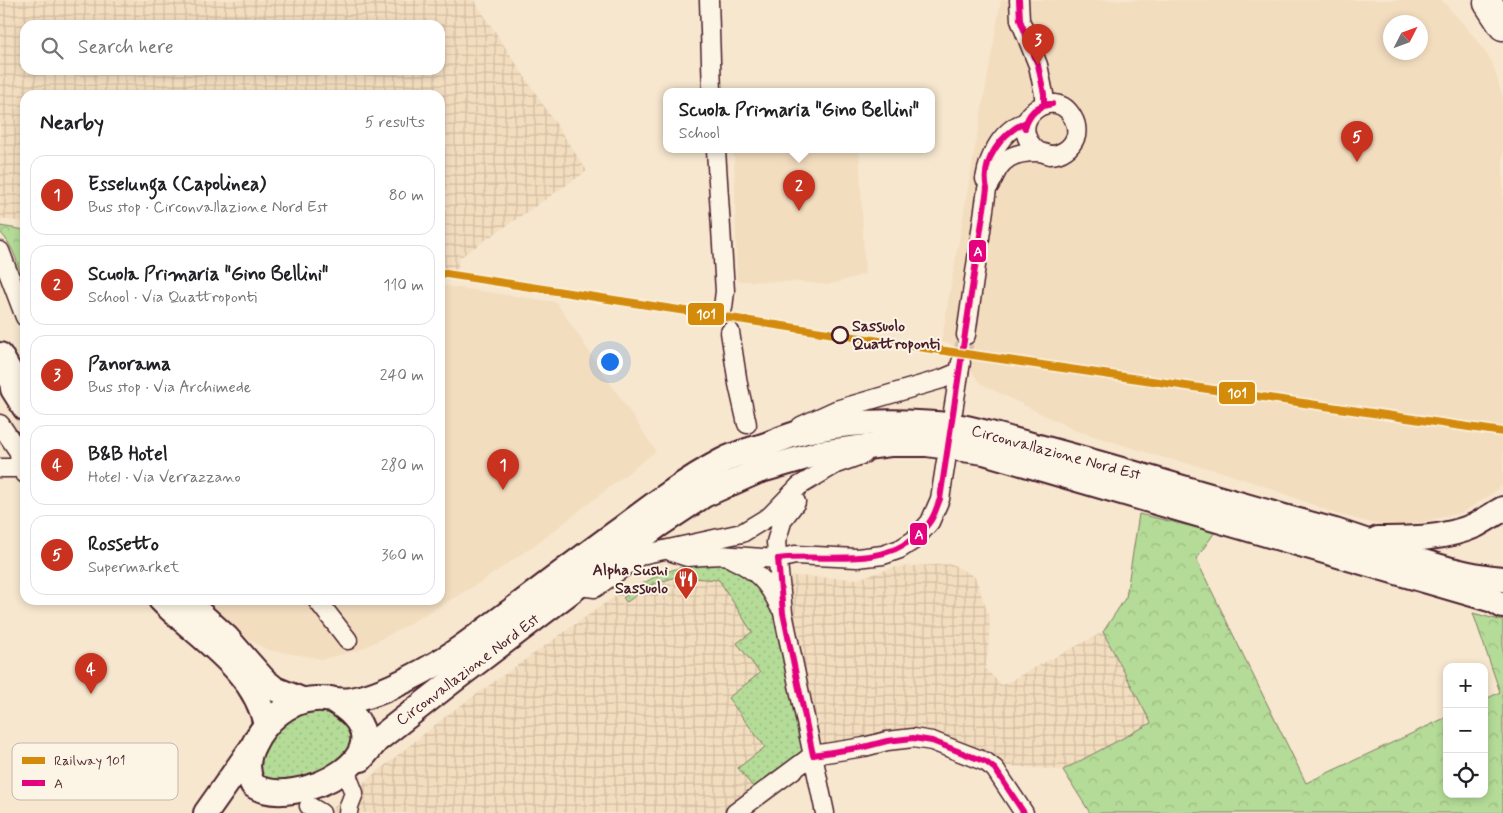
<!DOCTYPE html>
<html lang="en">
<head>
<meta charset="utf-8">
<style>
	:root { --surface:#fff; --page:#f2f2f2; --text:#202124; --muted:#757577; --line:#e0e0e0; --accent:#c8321e }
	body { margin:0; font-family:Mynerve,sans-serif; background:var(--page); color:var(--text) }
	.controls { position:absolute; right:15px; bottom:15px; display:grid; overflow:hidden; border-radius:10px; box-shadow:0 2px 8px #0003 }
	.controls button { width:45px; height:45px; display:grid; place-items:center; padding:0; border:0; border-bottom:1px solid var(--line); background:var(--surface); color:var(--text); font:25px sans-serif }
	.compass { position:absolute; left:1383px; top:15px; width:45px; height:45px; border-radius:50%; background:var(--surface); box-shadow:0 2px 8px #0003; rotate:48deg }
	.you { position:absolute; left:609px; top:361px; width:18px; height:18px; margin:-12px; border:4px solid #fff; border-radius:50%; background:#1a73e8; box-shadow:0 0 0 8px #1a73e833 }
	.badge { display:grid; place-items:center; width:32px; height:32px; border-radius:50%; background:var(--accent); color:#fff; font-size:16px; font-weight:700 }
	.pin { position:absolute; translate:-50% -41px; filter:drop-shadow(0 1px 2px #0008) }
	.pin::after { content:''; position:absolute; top:26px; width:18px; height:15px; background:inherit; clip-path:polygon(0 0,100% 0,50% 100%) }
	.popup { position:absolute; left:663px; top:88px; width:272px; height:65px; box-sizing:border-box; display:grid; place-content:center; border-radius:10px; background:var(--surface); filter:drop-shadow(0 1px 4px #0005); font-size:16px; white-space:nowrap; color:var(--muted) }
	.popup b { font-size:19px; color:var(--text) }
	.popup::after { content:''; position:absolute; left:50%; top:100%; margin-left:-10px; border:10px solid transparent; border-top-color:var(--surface) }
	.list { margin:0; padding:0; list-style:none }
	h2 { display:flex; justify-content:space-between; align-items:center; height:65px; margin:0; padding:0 20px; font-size:21px }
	h2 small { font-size:16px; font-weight:400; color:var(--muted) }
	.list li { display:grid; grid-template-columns:32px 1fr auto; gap:15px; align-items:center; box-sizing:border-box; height:80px; margin:0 10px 10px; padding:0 10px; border:1px solid var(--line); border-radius:15px }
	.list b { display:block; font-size:19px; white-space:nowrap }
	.list p { margin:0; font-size:16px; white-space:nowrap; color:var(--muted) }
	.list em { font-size:16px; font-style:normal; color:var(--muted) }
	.icon { flex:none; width:28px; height:28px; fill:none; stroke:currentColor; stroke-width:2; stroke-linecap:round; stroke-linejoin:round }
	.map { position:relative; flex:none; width:1503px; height:813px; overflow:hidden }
	.search { position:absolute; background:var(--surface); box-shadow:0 2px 8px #0003; left:20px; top:20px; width:425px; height:55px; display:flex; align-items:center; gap:12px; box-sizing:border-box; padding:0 18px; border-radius:15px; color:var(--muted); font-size:19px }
	.panel { position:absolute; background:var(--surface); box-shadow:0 2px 8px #0003; left:20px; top:90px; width:425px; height:515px; border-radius:15px }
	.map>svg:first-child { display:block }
	.built { fill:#f3ddbf; fill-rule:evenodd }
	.industrial { fill:url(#industrial-grid); fill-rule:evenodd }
	.grass { fill:url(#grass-dots); stroke:#7f7d61 }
	.park { fill:url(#park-crowns); stroke:#7f7d61 }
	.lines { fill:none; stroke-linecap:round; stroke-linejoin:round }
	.minor-tunnel { stroke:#d4bfae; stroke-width:18; stroke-dasharray:18 9; stroke-linecap:butt }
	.minor-casing { stroke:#4a1f2b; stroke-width:21 }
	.secondary-casing { stroke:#4a1f2b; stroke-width:28 }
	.primary-casing { stroke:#4a1f2b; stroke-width:31 }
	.minor { stroke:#fcf5e5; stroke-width:18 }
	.secondary { stroke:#fcf5e5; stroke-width:24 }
	.primary { stroke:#fcf5e5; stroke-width:28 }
	.bus-1-casing { stroke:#fcf5e5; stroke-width:10 }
	.bus-1 { stroke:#e5007d; stroke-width:6 }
	.rail-1-casing { stroke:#fcf5e5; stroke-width:11 }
	.rail-1 { stroke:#d48b09; stroke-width:8 }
	.stop-dot { fill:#fcf5e5; stroke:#4a1f2b; stroke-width:2.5 }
	.labels { text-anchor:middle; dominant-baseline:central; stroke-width:4; stroke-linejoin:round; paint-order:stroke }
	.stop-label { font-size:16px; font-weight:bold; fill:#4a1f2b; stroke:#fcf5e5; text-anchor:start }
	.street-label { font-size:16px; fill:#4a1f2b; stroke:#fcf5e5 }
	.poi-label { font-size:16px; font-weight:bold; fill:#4a1f2b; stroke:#fcf5e5; text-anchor:end }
	.key { fill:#fcf5e5; stroke:#c7b5ad; stroke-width:1 }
	.key-label { font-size:14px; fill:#4a1f2b }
	.line-badge { stroke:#fcf5e5; stroke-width:2 }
	.badge-label { font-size:14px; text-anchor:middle; font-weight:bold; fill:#fff }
</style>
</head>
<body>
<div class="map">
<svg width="1503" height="813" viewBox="0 0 1503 813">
	<defs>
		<pattern id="industrial-grid" width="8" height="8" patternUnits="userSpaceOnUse" patternTransform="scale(1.25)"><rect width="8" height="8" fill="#f3ddbf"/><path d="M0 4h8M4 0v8" fill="none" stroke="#d2bda4"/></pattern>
		<pattern id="grass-dots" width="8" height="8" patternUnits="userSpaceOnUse" patternTransform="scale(1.25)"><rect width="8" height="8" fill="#b4db97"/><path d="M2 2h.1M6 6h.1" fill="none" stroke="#9cbc82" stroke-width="1.8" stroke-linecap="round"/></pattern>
		<pattern id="park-crowns" width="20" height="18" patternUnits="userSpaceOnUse" patternTransform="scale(1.25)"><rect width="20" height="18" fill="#b4db97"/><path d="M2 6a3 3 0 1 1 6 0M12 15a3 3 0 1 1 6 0" fill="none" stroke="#9cbc82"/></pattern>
	</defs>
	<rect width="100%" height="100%" fill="#f7e7cf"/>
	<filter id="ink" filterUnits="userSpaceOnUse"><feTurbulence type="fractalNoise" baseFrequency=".02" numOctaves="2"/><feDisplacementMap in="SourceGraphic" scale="10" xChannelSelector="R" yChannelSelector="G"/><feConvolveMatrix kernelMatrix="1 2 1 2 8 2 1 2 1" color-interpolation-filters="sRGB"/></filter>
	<g filter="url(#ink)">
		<!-- built -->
		<g class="built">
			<path d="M1001 0H1442L1472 34 1492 62 1503 98V484L1495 492 1463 512 1394 529 1340 515 1261 485 1219 471 1161 457 1074 430 981 384 950 343 941 342ZM1390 22H1420V52H1390Z"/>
			<polygon points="734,150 859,150 865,274 828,285 800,282 737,281"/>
			<polygon points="440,285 556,302 656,451 546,537 481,582 395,632 359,650 323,659 268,650 244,637 198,600 440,600"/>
		</g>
		<!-- industrial -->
		<g class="industrial">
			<path d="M0 0H170L172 4 180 0H474L587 171 459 258 457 278 440 276V95H25V222L0 219ZM25 25H440V70H25Z"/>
			<polygon points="952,564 975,577 990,619 988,652 985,669 1002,685 1103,632 1152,723 1063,770 990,765 906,744 803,761 735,813 326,813 450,713 621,592 684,576 794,576 857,579 896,567"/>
		</g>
		<!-- grass -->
		<g class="grass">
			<path d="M699 564H727L745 572 770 594 807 751 757 792 738 768 765 747 728 698 760 673 737 643 752 632 719 580 676 577 650 585 627 602 623 598C652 576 664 570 699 564Z"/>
			<polygon points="321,706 350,724 356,744 348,766 276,795 256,770 259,748 285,718"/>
		</g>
		<!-- park -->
		<g class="park">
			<path d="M0 226 25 230V288C19 269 15 247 0 232Z"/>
			<polygon points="1139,514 1215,532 1196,559 1306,783 1447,717 1447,794 1484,794 1484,700 1500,692 1473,613 1503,621 1503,813 1090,813 1063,770 1151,723 1103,632 1126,597"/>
		</g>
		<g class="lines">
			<!-- minor-tunnel -->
			<polyline class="minor-tunnel" points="961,361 966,335"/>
			<!-- minor casing -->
			<g class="minor-casing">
				<g id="minor">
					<polyline points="709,0 712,92"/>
					<polyline points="1019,0 1020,20 1038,65 1044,94 1044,105"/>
					<polyline points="716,150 725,291 723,308"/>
					<path d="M985 179C989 155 1002 129 1026 122"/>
					<polyline points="0,251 25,317"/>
					<polyline points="730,332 738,384 747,424"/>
					<path d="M966 335 987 189C996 177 995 167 1009 158 1017 153 1029 152 1038 152 1042 152 1046 154 1050 155 1061 155 1072 148 1076 136 1077 130 1076 123 1073 118 1055 82 1000 122 1039 152"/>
					<polyline points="953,411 961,362"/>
					<polyline points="0,424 19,452 20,468"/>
					<polyline points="801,426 836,410 942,379 959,372"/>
					<polyline points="0,468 20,468 25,474"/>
					<polyline points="796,502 783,519 776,542 783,613 825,813"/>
					<polyline points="672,552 687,557 720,555 778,559 795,555 857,558 883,555 900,549 914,540 930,522 940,499 946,461"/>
					<path d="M732 559C756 570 768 582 779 606"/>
					<polyline points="579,586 595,588 641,555 742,533 770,516 799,486 836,464 864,454"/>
					<polyline points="317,600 348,640"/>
					<polyline points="309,806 321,813"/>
					<polyline points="348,813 349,806 354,793 349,780"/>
					<polyline points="735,813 813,755 864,747 887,741 913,738 932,741 986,762 995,769 1024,813"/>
				</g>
			</g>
			<!-- secondary casing -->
			<g class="secondary-casing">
				<g id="secondary">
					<polyline points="0,355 11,374 13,389 25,408"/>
					<path d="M1374 541 1378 539C1411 539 1445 539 1476 525 1485 520 1494 514 1503 509"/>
					<path d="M161 600C198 638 256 670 266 726"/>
					<polyline points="185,600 227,638 264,680 275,689 302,700"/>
					<path d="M331 699C424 752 291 813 253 785 246 772 247 757 254 744 265 721 289 700 315 699 327 698 340 702 351 700 383 695 436 666 462 647 515 609 567 568 620 530 653 505 686 480 722 461 735 454 749 450 763 446 779 440 795 433 811 430 858 420 909 421 956 426 975 429 994 435 1013 440 1050 450 1088 460 1125 471 1195 492 1265 512 1335 531L1371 543 1377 548C1415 559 1464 577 1503 579"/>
					<polyline points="361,759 377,740 451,682 657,526 704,495 758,471 820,453 890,444 927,444 984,452 1493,600 1503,606"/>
					<polyline points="206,813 249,752"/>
				</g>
			</g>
			<!-- primary casing -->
			<g class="primary-casing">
				<polyline id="primary" points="1488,3 1503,26"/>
			</g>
			<!-- minor -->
			<use href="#minor" class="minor"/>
			<!-- secondary -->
			<use href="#secondary" class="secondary"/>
			<!-- primary -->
			<use href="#primary" class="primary"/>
			<!-- bus-1 casing -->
			<g class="bus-1-casing">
				<g id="bus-1">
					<polyline points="1019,0 1020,20 1038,65 1044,94 1044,105"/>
					<path d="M1025 128C1027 115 1037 103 1052 104"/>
					<path d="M1025 128C1029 115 1037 106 1052 104"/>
					<path d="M778 559C824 553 877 569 915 537 921 532 927 527 931 520 935 514 937 506 940 499L987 189C980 161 1002 133 1026 122"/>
					<polyline points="778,559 783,613 813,755"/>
					<polyline points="813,755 864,747 887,741 913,738 932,741 986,762 995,769 1024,813"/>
				</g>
			</g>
			<!-- bus-1 -->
			<use href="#bus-1" class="bus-1"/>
			<!-- rail-1 casing -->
			<g class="rail-1-casing">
				<polyline id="rail-1" points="440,273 925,348 1503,432"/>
			</g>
			<!-- rail-1 -->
			<use href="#rail-1" class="rail-1"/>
		</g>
	</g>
	<!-- icons -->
	<defs>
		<g id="restaurant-pin" transform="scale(1.25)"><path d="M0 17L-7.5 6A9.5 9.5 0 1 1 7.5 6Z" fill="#c8321e" stroke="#fcf5e5"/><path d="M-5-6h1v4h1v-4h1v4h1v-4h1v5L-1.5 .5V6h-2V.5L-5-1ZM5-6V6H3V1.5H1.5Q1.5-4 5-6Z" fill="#fff"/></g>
	</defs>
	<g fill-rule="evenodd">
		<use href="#restaurant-pin" x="686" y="579"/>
	</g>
	<!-- markers -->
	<circle class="stop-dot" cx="840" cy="335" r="8"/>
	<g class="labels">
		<!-- stop labels -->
		<g class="stop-label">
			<text x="852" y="326">Sassuolo<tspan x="852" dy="18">Quattroponti</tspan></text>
		</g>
		<!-- street labels -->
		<g class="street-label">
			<text transform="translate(1056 453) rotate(15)">Circonvallazione Nord Est</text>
			<text transform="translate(468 670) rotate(-37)">Circonvallazione Nord Est</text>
		</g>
		<!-- poi labels -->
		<g class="poi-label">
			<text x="668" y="570">Alpha Sushi<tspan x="668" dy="18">Sassuolo</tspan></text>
		</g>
	</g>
	<!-- legend -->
	<rect x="12" y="743" width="166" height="57" rx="8" class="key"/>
	<rect x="22" y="757" width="23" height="7" fill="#d48b09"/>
	<rect x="22" y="780" width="23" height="6" fill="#e5007d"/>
	<g class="key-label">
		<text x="54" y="765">Railway 101</text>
		<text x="54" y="788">A</text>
	</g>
	<g class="line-badge">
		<rect x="968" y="239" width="19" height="24" rx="5" fill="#e5007d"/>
		<rect x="687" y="302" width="38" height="24" rx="5" fill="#d48b09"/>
		<rect x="1218" y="381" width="38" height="24" rx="5" fill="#d48b09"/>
		<rect x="909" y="522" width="19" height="24" rx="5" fill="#e5007d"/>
	</g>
	<g class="badge-label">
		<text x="978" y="256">A</text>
		<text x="706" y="319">101</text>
		<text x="1237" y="398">101</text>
		<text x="919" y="539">A</text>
	</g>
</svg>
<div class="controls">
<button>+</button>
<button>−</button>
<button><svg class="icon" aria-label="locate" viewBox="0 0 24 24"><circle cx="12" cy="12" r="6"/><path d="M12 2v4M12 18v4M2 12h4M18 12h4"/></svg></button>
</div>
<svg class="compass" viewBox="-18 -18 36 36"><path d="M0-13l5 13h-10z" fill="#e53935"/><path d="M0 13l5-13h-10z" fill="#757577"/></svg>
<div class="you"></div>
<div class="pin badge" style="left:503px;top:490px">1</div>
<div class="pin badge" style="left:799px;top:211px">2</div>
<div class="popup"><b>Scuola Primaria &quot;Gino Bellini&quot;</b>School</div>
<div class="pin badge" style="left:1038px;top:65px">3</div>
<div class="pin badge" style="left:91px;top:694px">4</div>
<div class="pin badge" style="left:1357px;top:162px">5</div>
<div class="search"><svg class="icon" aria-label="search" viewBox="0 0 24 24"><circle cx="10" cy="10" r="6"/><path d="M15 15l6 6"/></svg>Search here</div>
<section class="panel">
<h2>Nearby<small>5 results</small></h2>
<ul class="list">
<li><span class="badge">1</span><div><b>Esselunga (Capolinea)</b><p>Bus stop · Circonvallazione Nord Est</p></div><em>80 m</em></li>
<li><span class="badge">2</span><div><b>Scuola Primaria &quot;Gino Bellini&quot;</b><p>School · Via Quattroponti</p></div><em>110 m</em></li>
<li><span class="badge">3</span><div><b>Panorama</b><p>Bus stop · Via Archimede</p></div><em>240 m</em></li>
<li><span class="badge">4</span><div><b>B&amp;B Hotel</b><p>Hotel · Via Verrazzano</p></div><em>280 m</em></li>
<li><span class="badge">5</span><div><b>Rossetto</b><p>Supermarket</p></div><em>360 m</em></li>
</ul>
</section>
</div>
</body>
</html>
